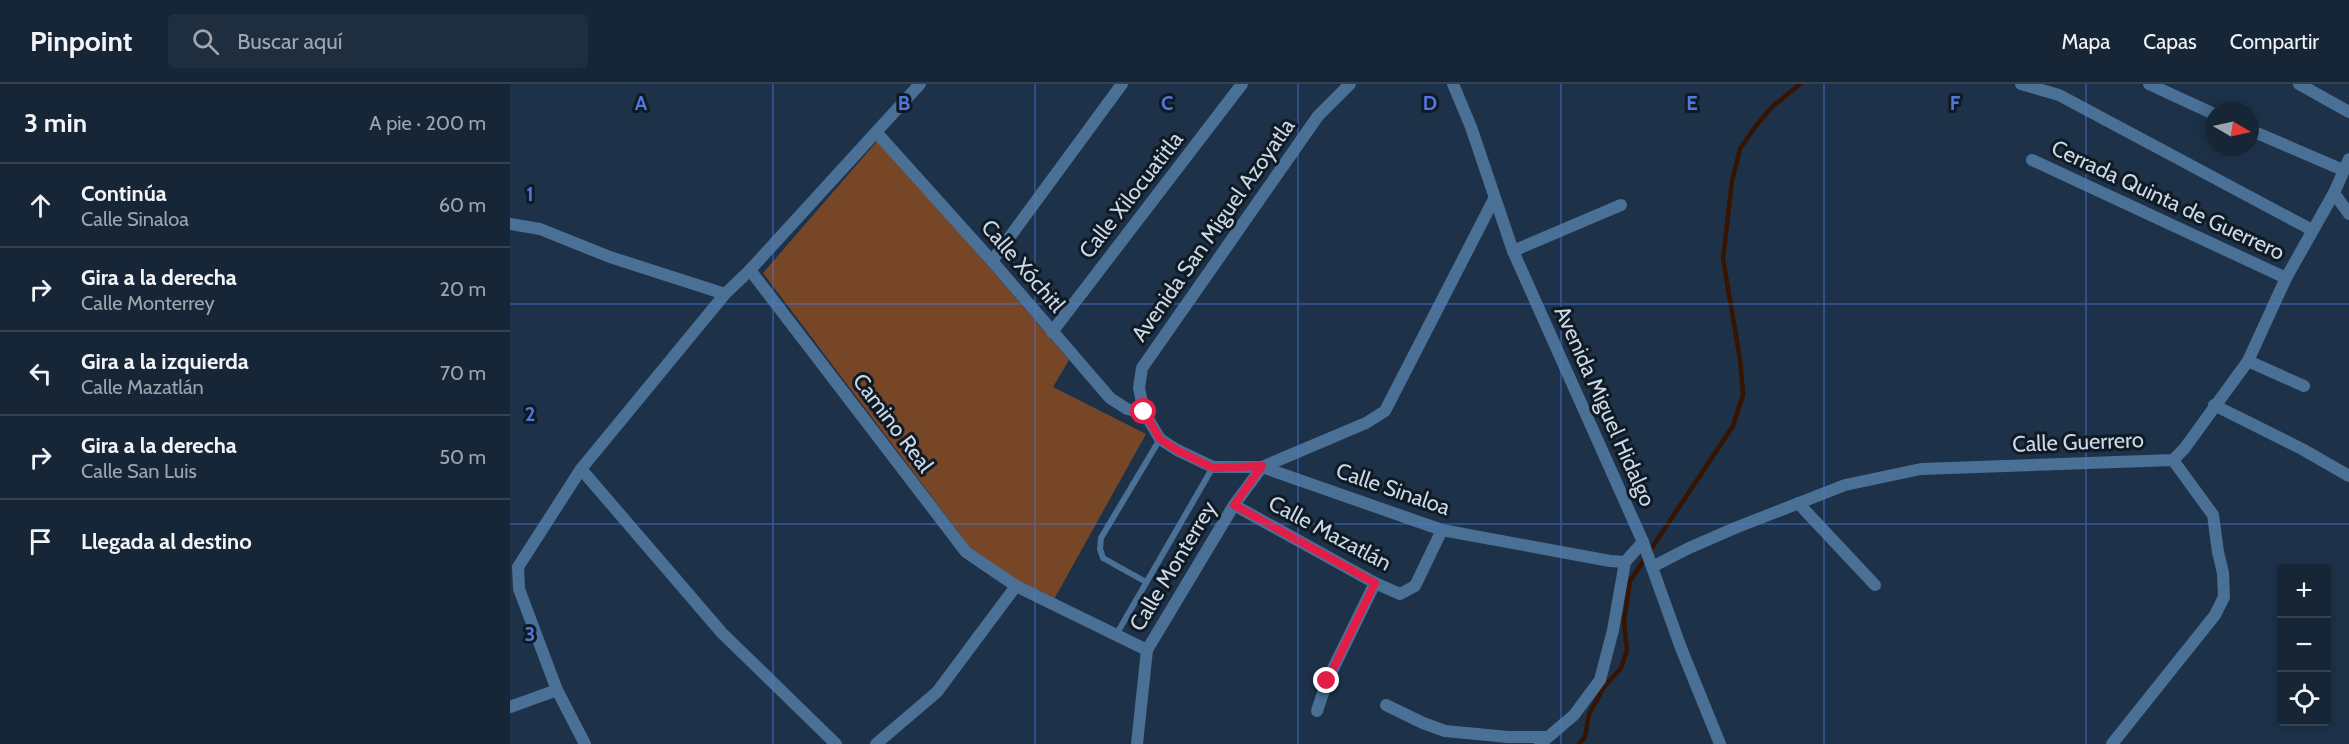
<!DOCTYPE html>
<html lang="es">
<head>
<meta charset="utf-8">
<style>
	:root { --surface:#162637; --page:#1f2e3f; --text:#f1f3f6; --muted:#9ea5ad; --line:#354352 }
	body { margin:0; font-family:Cabin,sans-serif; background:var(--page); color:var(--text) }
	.controls { position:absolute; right:18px; bottom:18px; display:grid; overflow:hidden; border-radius:6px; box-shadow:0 3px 15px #0003 }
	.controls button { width:54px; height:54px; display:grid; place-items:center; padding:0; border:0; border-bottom:2px solid var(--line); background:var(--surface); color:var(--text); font:30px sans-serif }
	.compass { position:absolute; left:1695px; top:18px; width:54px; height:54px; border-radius:50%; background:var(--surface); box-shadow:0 3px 15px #0003; rotate:99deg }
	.stop { position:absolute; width:18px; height:18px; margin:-14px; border:4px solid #e11d48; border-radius:50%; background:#fff }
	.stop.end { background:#e11d48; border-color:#fff; box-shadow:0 2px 6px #0008 }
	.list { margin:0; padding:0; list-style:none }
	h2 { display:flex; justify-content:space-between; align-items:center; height:78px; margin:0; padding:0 24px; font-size:26px }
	h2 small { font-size:20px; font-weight:400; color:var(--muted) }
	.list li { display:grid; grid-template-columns:39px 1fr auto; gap:18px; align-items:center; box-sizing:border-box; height:84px; padding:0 24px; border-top:2px solid var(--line) }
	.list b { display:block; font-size:22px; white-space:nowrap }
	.list p { margin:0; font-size:20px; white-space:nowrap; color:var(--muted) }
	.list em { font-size:20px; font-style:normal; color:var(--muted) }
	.icon { flex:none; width:33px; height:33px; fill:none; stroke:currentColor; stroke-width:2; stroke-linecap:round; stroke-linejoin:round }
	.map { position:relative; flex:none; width:1839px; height:660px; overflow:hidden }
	header { display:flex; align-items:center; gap:36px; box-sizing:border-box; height:84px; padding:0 30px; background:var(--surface); border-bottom:2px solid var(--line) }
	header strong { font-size:28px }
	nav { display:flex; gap:33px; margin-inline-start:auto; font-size:21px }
	.search { width:420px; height:54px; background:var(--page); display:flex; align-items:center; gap:15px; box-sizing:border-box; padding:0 21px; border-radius:6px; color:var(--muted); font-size:22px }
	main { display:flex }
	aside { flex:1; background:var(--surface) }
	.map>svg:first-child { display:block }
	.green { fill:#764627 }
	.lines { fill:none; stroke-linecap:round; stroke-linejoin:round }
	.stream { stroke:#361400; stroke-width:4.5 }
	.lane { stroke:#4a7096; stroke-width:6 }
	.street { stroke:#4a7096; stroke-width:12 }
	.route { stroke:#e11d48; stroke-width:8 }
	.grid { fill:none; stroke:#5177dc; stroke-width:1.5; stroke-opacity:0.55 }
	.labels { text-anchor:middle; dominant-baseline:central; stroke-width:6; stroke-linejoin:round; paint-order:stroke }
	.street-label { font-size:22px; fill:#cbd8e6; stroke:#101a24 }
	.grid-label { font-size:20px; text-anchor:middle; font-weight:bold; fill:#5177dc; stroke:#101a24; stroke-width:6; stroke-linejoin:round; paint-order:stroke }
</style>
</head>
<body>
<header>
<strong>Pinpoint</strong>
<div class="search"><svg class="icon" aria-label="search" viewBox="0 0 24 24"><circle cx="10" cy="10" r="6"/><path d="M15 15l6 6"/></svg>Buscar aquí</div>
<nav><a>Mapa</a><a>Capas</a><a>Compartir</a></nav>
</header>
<main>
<aside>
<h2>3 min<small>A pie · 200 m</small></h2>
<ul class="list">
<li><svg class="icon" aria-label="ahead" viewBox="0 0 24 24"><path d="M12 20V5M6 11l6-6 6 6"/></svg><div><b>Continúa</b><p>Calle Sinaloa</p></div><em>60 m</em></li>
<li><svg class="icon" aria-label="right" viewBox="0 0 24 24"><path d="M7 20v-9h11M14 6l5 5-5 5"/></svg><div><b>Gira a la derecha</b><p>Calle Monterrey</p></div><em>20 m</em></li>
<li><svg class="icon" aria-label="left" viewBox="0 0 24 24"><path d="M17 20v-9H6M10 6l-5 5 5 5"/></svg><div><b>Gira a la izquierda</b><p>Calle Mazatlán</p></div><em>70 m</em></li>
<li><svg class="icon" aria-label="right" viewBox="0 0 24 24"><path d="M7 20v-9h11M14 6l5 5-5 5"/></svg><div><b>Gira a la derecha</b><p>Calle San Luis</p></div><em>50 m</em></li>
<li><svg class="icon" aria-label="arrive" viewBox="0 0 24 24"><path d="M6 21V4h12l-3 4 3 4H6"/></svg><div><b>Llegada al destino</b></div></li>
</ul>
</aside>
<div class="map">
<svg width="1839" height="660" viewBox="0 0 1839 660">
	<rect width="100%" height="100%" fill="#1d3249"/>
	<!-- green -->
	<polygon class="green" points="369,55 559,276 543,303 636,350 542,519 454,462 453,454 253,189"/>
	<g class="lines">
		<!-- stream -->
		<polyline class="stream" points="1069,660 1075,653 1079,630 1094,603 1111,584 1117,566 1114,538 1120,497 1223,342 1233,311 1230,275 1213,175 1222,97 1230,65 1245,43 1262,23 1290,0"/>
		<!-- lane -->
		<g class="lane">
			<polyline points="636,498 593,474 590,465 591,454 650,355"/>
			<polyline points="606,551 703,383"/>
		</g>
		<!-- street -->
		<g class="street">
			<polyline points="840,0 808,32 632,284 629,304 634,328 650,355 667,366 703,383 752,383 932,446 1100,477 1115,478 1133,458"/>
			<polyline points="943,0 961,43 1003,167 1133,458 1171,564 1210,660"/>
			<polyline points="1511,0 1549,11 1802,146"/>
			<polyline points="1639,0 1704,30"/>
			<polyline points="1789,0 1839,28"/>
			<polyline points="1740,46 1833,86"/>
			<polyline points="367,49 482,177 600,314 617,325 635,329"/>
			<polyline points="1522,76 1776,194"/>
			<polyline points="1824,109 1839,130"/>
			<polyline points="0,140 30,145 100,173 215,210"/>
			<polyline points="1003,167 1111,121"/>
			<polyline points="482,177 612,0"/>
			<polyline points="240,186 456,468 506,502 637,566"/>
			<polyline points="542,248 732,0"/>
			<polyline points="1738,277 1794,302"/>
			<polyline points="1704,321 1792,365 1839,392"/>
			<polyline points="71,385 212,549 326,660"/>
			<polyline points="1288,419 1365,501"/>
			<polyline points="724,421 865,499 890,510 905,502 932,446"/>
			<polyline points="1142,483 1179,464 1225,444 1335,401 1411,385 1663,376 1674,365 1738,277 1776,194 1824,109 1839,75"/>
			<polyline points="876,621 913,639 935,647 998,653 1037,653"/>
			<polyline points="0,623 47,606"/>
			<polyline points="807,627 817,597 865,499"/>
			<polyline points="75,660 47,606 9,505 8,483 71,385 215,210 240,186 410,0"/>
			<polyline points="366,660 427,608 506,502"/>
			<polyline points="627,660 637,566 724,421 752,383 856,339 875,327 984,115"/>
			<polyline points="1030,660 1064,631 1090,596 1103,546 1115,478"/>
			<polyline points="1602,660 1705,531 1714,513 1713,489 1708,468 1703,431 1663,376"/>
		</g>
	</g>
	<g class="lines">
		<!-- route -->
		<polyline class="route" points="634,328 650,355 667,366 703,384 752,382 724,421 865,499 817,597"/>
	</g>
	<!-- grid -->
	<path class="grid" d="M263 0V660M525 0V660M788 0V660M1051 0V660M1314 0V660M1576 0V660M0 220H1839M0 440H1839"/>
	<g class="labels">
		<!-- street labels -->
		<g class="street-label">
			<text transform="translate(621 111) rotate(-52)">Calle Xilocuatitla</text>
			<text transform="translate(1658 116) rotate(25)">Cerrada Quinta de Guerrero</text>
			<text transform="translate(703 146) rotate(-55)">Avenida San Miguel Azoyatla</text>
			<text transform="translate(513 182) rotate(49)">Calle Xóchitl</text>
			<text transform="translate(1095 322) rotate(66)">Avenida Miguel Hidalgo</text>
			<text transform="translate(383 339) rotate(53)">Camino Real</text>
			<text transform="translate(1568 358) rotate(-2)">Calle Guerrero</text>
			<text transform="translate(883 405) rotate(19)">Calle Sinaloa</text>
			<text transform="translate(820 449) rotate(28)">Calle Mazatlán</text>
			<text transform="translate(663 482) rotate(-59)">Calle Monterrey</text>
		</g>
	</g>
	<g class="grid-label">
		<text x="131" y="26">A</text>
		<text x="394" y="26">B</text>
		<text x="657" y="26">C</text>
		<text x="920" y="26">D</text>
		<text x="1182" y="26">E</text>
		<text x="1445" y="26">F</text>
		<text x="20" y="117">1</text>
		<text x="20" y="337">2</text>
		<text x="20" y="557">3</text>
	</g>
</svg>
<div class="controls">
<button>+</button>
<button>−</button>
<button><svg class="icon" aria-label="locate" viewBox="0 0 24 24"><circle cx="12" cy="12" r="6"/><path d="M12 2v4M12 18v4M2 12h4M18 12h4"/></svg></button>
</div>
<svg class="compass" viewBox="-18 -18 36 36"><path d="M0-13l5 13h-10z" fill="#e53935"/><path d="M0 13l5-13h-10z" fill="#9ea5ad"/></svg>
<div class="stop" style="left:634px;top:328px"></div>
<div class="stop end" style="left:817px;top:597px"></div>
</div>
</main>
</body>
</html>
